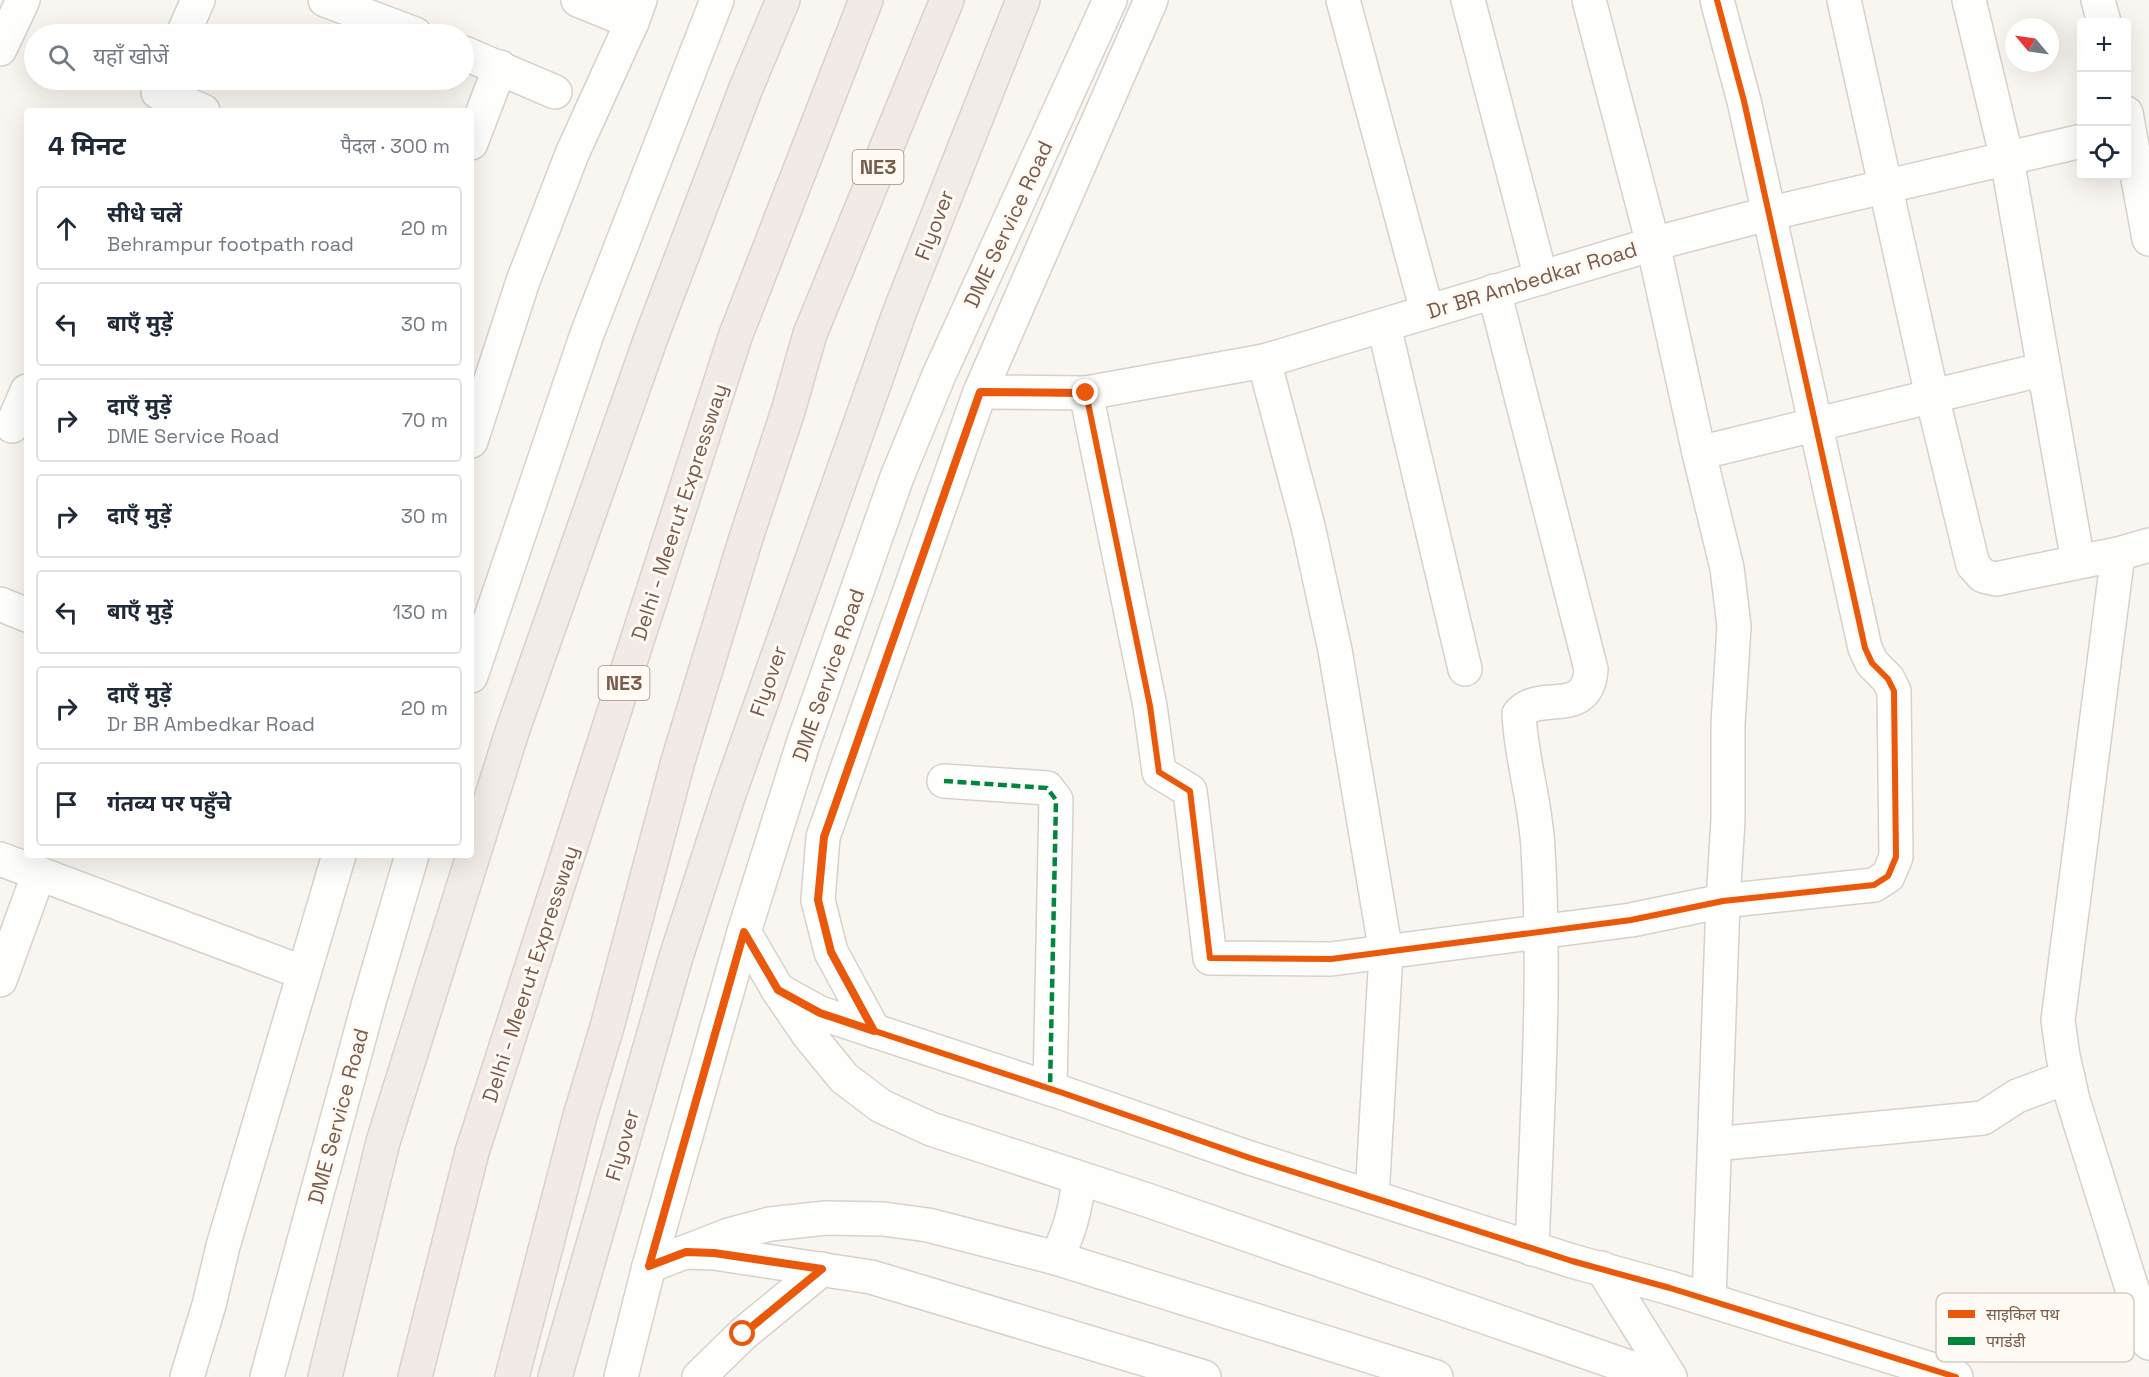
<!DOCTYPE html>
<html lang="hi">
<head>
<meta charset="utf-8">
<style>
	:root { --surface:#fff; --page:#f6f6f7; --text:#1f2937; --muted:#747a83; --line:#e0e1e3 }
	body { margin:0; font-family:"Space Grotesk","Noto Sans Devanagari",sans-serif; background:var(--page); color:var(--text) }
	.controls { position:absolute; right:18px; top:18px; display:grid; overflow:hidden; border-radius:6px; box-shadow:0 6px 24px #0002 }
	.controls button { width:54px; height:54px; display:grid; place-items:center; padding:0; border:0; border-bottom:2px solid var(--line); background:var(--surface); color:var(--text); font:30px sans-serif }
	.compass { position:absolute; left:2005px; top:18px; width:54px; height:54px; border-radius:50%; background:var(--surface); box-shadow:0 6px 24px #0002; rotate:299deg }
	.stop { position:absolute; width:18px; height:18px; margin:-14px; border:4px solid #ea580c; border-radius:50%; background:#fff }
	.stop.end { background:#ea580c; border-color:#fff; box-shadow:0 2px 6px #0008 }
	.list { margin:0; padding:0; list-style:none }
	h2 { display:flex; justify-content:space-between; align-items:center; height:78px; margin:0; padding:0 24px; font-size:26px }
	h2 small { font-size:20px; font-weight:400; color:var(--muted) }
	.list li { display:grid; grid-template-columns:39px 1fr auto; gap:18px; align-items:center; box-sizing:border-box; height:84px; margin:0 12px 12px; padding:0 12px; border:2px solid var(--line); border-radius:6px }
	.list b { display:block; font-size:22px; white-space:nowrap }
	.list p { margin:0; font-size:20px; white-space:nowrap; color:var(--muted) }
	.list em { font-size:20px; font-style:normal; color:var(--muted) }
	.icon { flex:none; width:33px; height:33px; fill:none; stroke:currentColor; stroke-width:2; stroke-linecap:round; stroke-linejoin:round }
	.map { position:relative; flex:none; width:2149px; height:1377px; overflow:hidden }
	.search { position:absolute; background:var(--surface); box-shadow:0 6px 24px #0002; left:24px; top:24px; width:450px; height:66px; display:flex; align-items:center; gap:15px; box-sizing:border-box; padding:0 21px; border-radius:33px; color:var(--muted); font-size:22px }
	.panel { position:absolute; background:var(--surface); box-shadow:0 6px 24px #0002; left:24px; top:108px; width:450px; height:750px; border-radius:6px }
	.map>svg:first-child { display:block }
	.lines { fill:none; stroke-linecap:round; stroke-linejoin:round }
	.minor-casing { stroke:#d7d1cb; stroke-width:36 }
	.tertiary-casing { stroke:#d7d1cb; stroke-width:36 }
	.secondary-casing { stroke:#d9d2cb; stroke-width:36 }
	.trunk-casing { stroke:#dad1cc; stroke-width:36 }
	.motorway-casing { stroke:#dad1cc; stroke-width:36 }
	.minor { stroke:#fefefd; stroke-width:33 }
	.tertiary { stroke:#fefefd; stroke-width:33 }
	.secondary { stroke:#fefefd; stroke-width:33 }
	.trunk { stroke:#f2ece8; stroke-width:33 }
	.motorway { stroke:#f2eae7; stroke-width:33 }
	.quiet { stroke:#00873e; stroke-width:4.5; stroke-dasharray:9 4.5; stroke-linecap:butt }
	.cycleway-casing { stroke:#fffaf3; stroke-width:10 }
	.cycleway { stroke:#e8590c; stroke-width:6 }
	.route { stroke:#ea580c; stroke-width:8 }
	.labels { text-anchor:middle; dominant-baseline:central; stroke-width:6; stroke-linejoin:round; paint-order:stroke }
	.shield { fill:#fffaf3; stroke:#a28b7f; stroke-width:1.5 }
	.shield-label { font-size:20px; font-weight:bold; fill:#7a5c4d }
	.street-label { font-size:21px; fill:#7a5c4d; stroke:#fffaf3 }
	.key { fill:#fffaf3; stroke:#d7cbc1; stroke-width:1.5 }
	.key-label { font-size:16px; fill:#7a5c4d }
</style>
</head>
<body>
<div class="map">
<svg width="2149" height="1377" viewBox="0 0 2149 1377">
	<rect width="100%" height="100%" fill="#f9f5f0"/>
	<g class="lines">
		<!-- minor casing -->
		<g class="minor-casing">
			<g id="minor">
				<polyline points="325,0 415,34"/>
				<polyline points="578,0 632,22"/>
				<polyline points="1343,0 1427,311"/>
				<polyline points="1468,0 1541,278"/>
				<polyline points="1589,0 1653,244 1699,453 1727,568 1734,626 1728,724 1728,820 1723,901 1709,1300"/>
				<polyline points="1844,0 1932,396 1973,565 1983,576 1996,579 2118,554 2149,545"/>
				<polyline points="1969,0 2007,159 2078,562"/>
				<polyline points="2098,0 2104,22"/>
				<polyline points="183,34 198,0"/>
				<polyline points="0,49 23,0"/>
				<polyline points="464,53 555,92"/>
				<polyline points="158,92 203,111"/>
				<polyline points="2126,113 2149,239"/>
				<polyline points="471,143 500,67"/>
				<path d="M1494 291 1591 669C1588 720 1539 689 1519 714 1521 759 1536 803 1538 849 1546 982 1537 1116 1532 1249"/>
				<polyline points="1384,326 1465,669"/>
				<polyline points="1264,361 1308,526 1335,650 1386,953 1372,1197"/>
				<polyline points="980,392 1086,393 1264,361 1653,244 1767,214 2082,141"/>
				<polyline points="1086,393 1150,706 1159,772 1190,791 1210,958 1331,959 1631,920 1723,901 1874,885 1888,876 1896,857 1894,691 1888,679 1872,663 1865,648 1744,101 1717,0"/>
				<polyline points="12,426 27,391"/>
				<polyline points="471,441 523,281 572,154 632,22 640,0"/>
				<polyline points="1699,453 2044,369"/>
				<polyline points="2118,554 2058,1020 2063,1056 2073,1100 2149,1343"/>
				<polyline points="0,604 27,615"/>
				<polyline points="944,781 1047,788 1056,800 1050,1089"/>
				<polyline points="0,859 304,973"/>
				<polyline points="0,980 39,873"/>
				<polyline points="874,1031 831,952 818,900 823,837 980,392 1151,0"/>
				<polyline points="1715,1144 1983,1118 2017,1096 2068,1077"/>
				<polyline points="187,1377 209,1305 223,1246 339,855"/>
				<polyline points="699,1377 743,1334 822,1269"/>
			</g>
		</g>
		<!-- tertiary casing -->
		<g class="tertiary-casing">
			<g id="tertiary">
				<polyline points="778,990 820,1013 1063,1093 1250,1158 1572,1261 1670,1288 1956,1377"/>
				<polyline points="686,1252 714,1253 871,1277 1204,1377"/>
				<polyline points="1602,1268 1670,1377"/>
			</g>
		</g>
		<!-- secondary casing -->
		<g class="secondary-casing">
			<g id="secondary">
				<polyline points="471,676 587,334 717,0"/>
				<polyline points="744,932 778,990 808,1034 844,1078 881,1106 931,1129 1144,1199 1658,1377"/>
				<path d="M1056 1258C1070 1233 1076 1207 1079 1179"/>
				<polyline points="649,1266 729,1235 770,1224 826,1218 883,1219 928,1225 1056,1258 1436,1377"/>
				<polyline points="267,1377 369,1002 412,855"/>
				<polyline points="621,1377 649,1266 744,932 803,744 897,477 939,375 1110,0"/>
			</g>
		</g>
		<!-- trunk casing -->
		<g class="trunk-casing">
			<g id="trunk">
				<polyline points="325,1377 383,1142 512,732 652,335 746,88 783,0"/>
				<polyline points="555,1377 676,957 728,797 900,311 1023,0"/>
			</g>
		</g>
		<!-- motorway casing -->
		<g class="motorway-casing">
			<g id="motorway">
				<polyline points="415,1377 472,1152 735,337 866,0"/>
				<polyline points="512,1377 580,1116 607,1027 678,761 745,541 788,411 810,334 947,0"/>
			</g>
		</g>
		<!-- minor -->
		<use href="#minor" class="minor"/>
		<!-- tertiary -->
		<use href="#tertiary" class="tertiary"/>
		<!-- secondary -->
		<use href="#secondary" class="secondary"/>
		<!-- trunk -->
		<use href="#trunk" class="trunk"/>
		<!-- motorway -->
		<use href="#motorway" class="motorway"/>
		<!-- quiet -->
		<polyline class="quiet" points="944,781 1047,788 1056,800 1050,1089"/>
		<!-- cycleway casing -->
		<g class="cycleway-casing">
			<g id="cycleway">
				<polyline points="1086,393 1150,706 1159,772 1190,791 1210,958 1331,959 1631,920 1723,901 1874,885 1888,876 1896,857 1894,691 1888,679 1872,663 1865,648 1744,101 1717,0"/>
				<polyline points="778,990 820,1013 1063,1093 1250,1158 1572,1261 1670,1288 1956,1377"/>
			</g>
		</g>
		<!-- cycleway -->
		<use href="#cycleway" class="cycleway"/>
	</g>
	<g class="lines">
		<!-- route -->
		<polyline class="route" points="743,1334 822,1269 714,1253 686,1252 649,1266 744,932 778,990 820,1013 874,1031 831,952 818,900 824,837 980,392 1086,393"/>
	</g>
	<g class="labels">
		<!-- shield labels -->
		<g class="shield">
			<rect x="852.5" y="150" width="51" height="34" rx="4.5"/>
			<rect x="598.5" y="666" width="51" height="34" rx="4.5"/>
		</g>
		<g class="shield-label">
			<text x="878" y="167">NE3</text>
			<text x="624" y="683">NE3</text>
		</g>
		<!-- street labels -->
		<g class="street-label">
			<text transform="translate(1008 224) rotate(-65)">DME Service Road</text>
			<text transform="translate(934 225) rotate(-69)">Flyover</text>
			<text transform="translate(1532 280) rotate(-17)">Dr BR Ambedkar Road</text>
			<text transform="translate(679 512) rotate(-72)">Delhi - Meerut Expressway</text>
			<text transform="translate(828 675) rotate(-71)">DME Service Road</text>
			<text transform="translate(768 681) rotate(-71)">Flyover</text>
			<text transform="translate(530 974) rotate(-72)">Delhi - Meerut Expressway</text>
			<text transform="translate(338 1116) rotate(-75)">DME Service Road</text>
			<text transform="translate(622 1145) rotate(-74)">Flyover</text>
		</g>
	</g>
	<!-- legend -->
	<rect x="1936" y="1293" width="198" height="69" rx="9" class="key"/>
	<rect x="1948" y="1310" width="27" height="8" fill="#e8590c"/>
	<rect x="1948" y="1337" width="27" height="8" fill="#00873e"/>
	<g class="key-label">
		<text x="1986" y="1320">साइकिल पथ</text>
		<text x="1986" y="1347">पगडंडी</text>
	</g>
</svg>
<div class="controls">
<button>+</button>
<button>−</button>
<button><svg class="icon" aria-label="locate" viewBox="0 0 24 24"><circle cx="12" cy="12" r="6"/><path d="M12 2v4M12 18v4M2 12h4M18 12h4"/></svg></button>
</div>
<svg class="compass" viewBox="-18 -18 36 36"><path d="M0-13l5 13h-10z" fill="#e53935"/><path d="M0 13l5-13h-10z" fill="#747a83"/></svg>
<div class="stop" style="left:743px;top:1334px"></div>
<div class="stop end" style="left:1086px;top:393px"></div>
<div class="search"><svg class="icon" aria-label="search" viewBox="0 0 24 24"><circle cx="10" cy="10" r="6"/><path d="M15 15l6 6"/></svg>यहाँ खोजें</div>
<section class="panel">
<h2>4 मिनट<small>पैदल · 300 m</small></h2>
<ul class="list">
<li><svg class="icon" aria-label="ahead" viewBox="0 0 24 24"><path d="M12 20V5M6 11l6-6 6 6"/></svg><div><b>सीधे चलें</b><p>Behrampur footpath road</p></div><em>20 m</em></li>
<li><svg class="icon" aria-label="left" viewBox="0 0 24 24"><path d="M17 20v-9H6M10 6l-5 5 5 5"/></svg><div><b>बाएँ मुड़ें</b></div><em>30 m</em></li>
<li><svg class="icon" aria-label="right" viewBox="0 0 24 24"><path d="M7 20v-9h11M14 6l5 5-5 5"/></svg><div><b>दाएँ मुड़ें</b><p>DME Service Road</p></div><em>70 m</em></li>
<li><svg class="icon" aria-label="right" viewBox="0 0 24 24"><path d="M7 20v-9h11M14 6l5 5-5 5"/></svg><div><b>दाएँ मुड़ें</b></div><em>30 m</em></li>
<li><svg class="icon" aria-label="left" viewBox="0 0 24 24"><path d="M17 20v-9H6M10 6l-5 5 5 5"/></svg><div><b>बाएँ मुड़ें</b></div><em>130 m</em></li>
<li><svg class="icon" aria-label="right" viewBox="0 0 24 24"><path d="M7 20v-9h11M14 6l5 5-5 5"/></svg><div><b>दाएँ मुड़ें</b><p>Dr BR Ambedkar Road</p></div><em>20 m</em></li>
<li><svg class="icon" aria-label="arrive" viewBox="0 0 24 24"><path d="M6 21V4h12l-3 4 3 4H6"/></svg><div><b>गंतव्य पर पहुँचे</b></div></li>
</ul>
</section>
</div>
</body>
</html>
